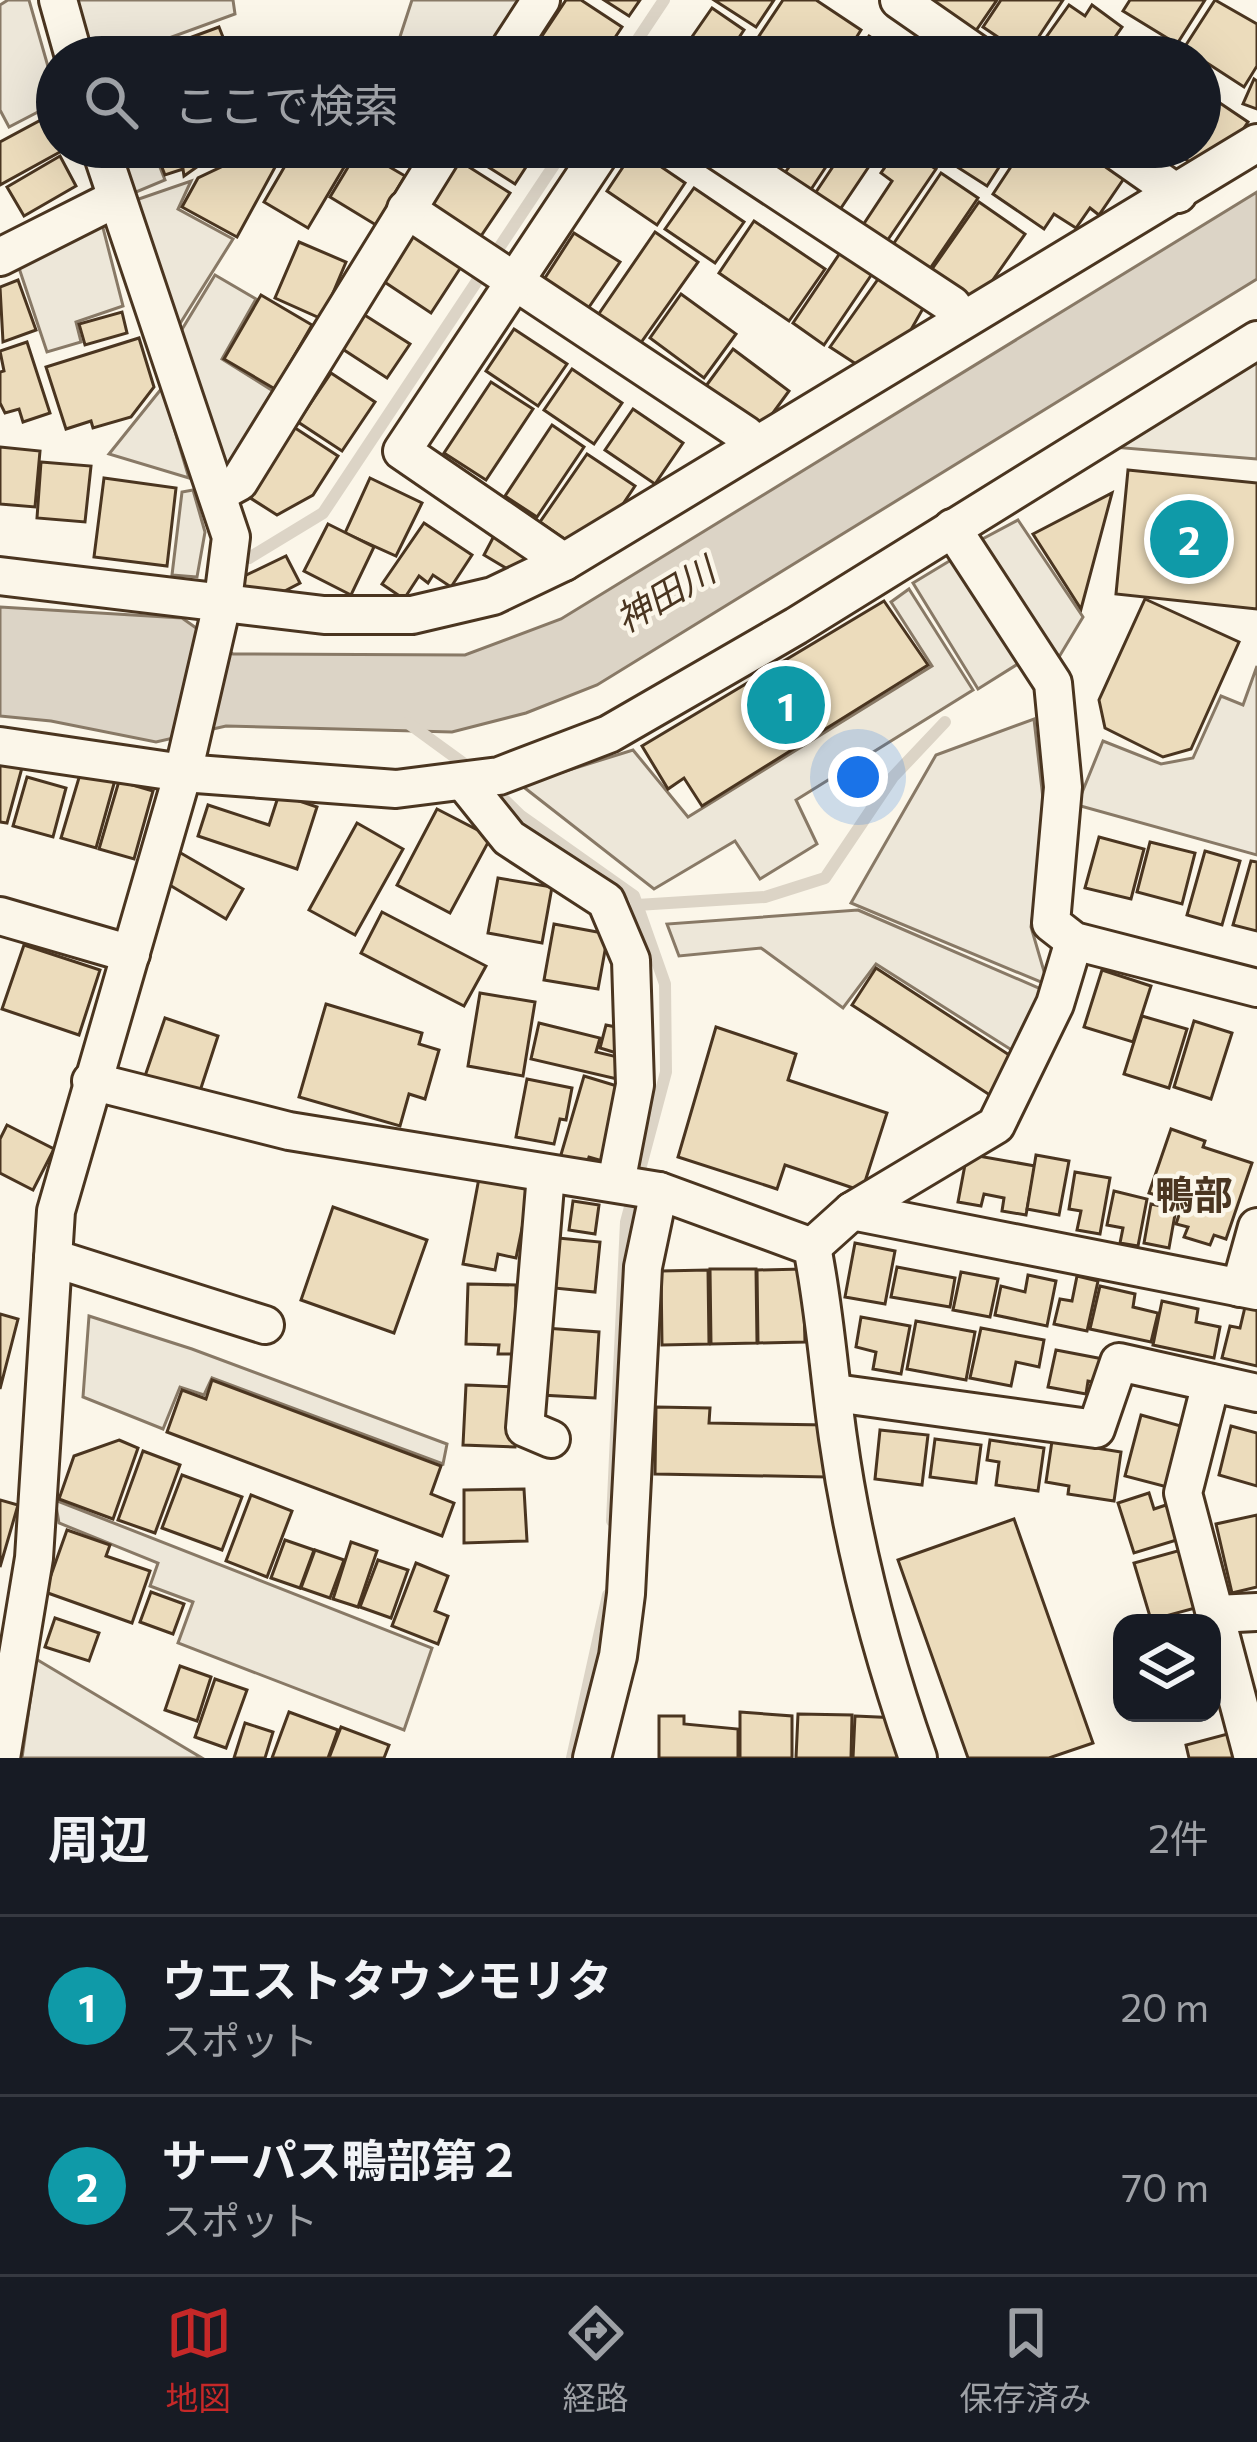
<!DOCTYPE html>
<html lang="ja">
<head>
<meta charset="utf-8">
<style>
	:root { --surface:#171b24; --page:#20242c; --text:#f1f3f6; --muted:#9ea1a6; --line:#363941; --accent:#c62828 }
	body { margin:0; font-family:Commissioner,"Noto Sans JP",sans-serif; background:var(--page); color:var(--text) }
	.controls { position:absolute; right:36px; bottom:36px; display:grid; overflow:hidden; border-radius:24px; box-shadow:0 12px 48px #0002 }
	.controls button { width:108px; height:108px; display:grid; place-items:center; padding:0; border:0; border-bottom:3px solid var(--line); background:var(--surface); color:var(--text); font:60px sans-serif }
	.you { position:absolute; left:858px; top:777px; width:42px; height:42px; margin:-30px; border:9px solid #fff; border-radius:50%; background:#1a73e8; box-shadow:0 0 0 18px #1a73e833 }
	.badge { display:grid; place-items:center; width:78px; height:78px; border-radius:50%; background:var(--accent); color:#fff; font-size:39px; font-weight:700 }
	.pin { position:absolute; translate:-50% -50%; border:6px solid #fff; box-shadow:0 3px 12px #0006 }
	.list { margin:0; padding:0; list-style:none }
	h2 { display:flex; justify-content:space-between; align-items:center; height:156px; margin:0; padding:0 48px; font-size:51px }
	h2 small { font-size:39px; font-weight:400; color:var(--muted) }
	.list li { display:grid; grid-template-columns:78px 1fr auto; gap:36px; align-items:center; box-sizing:border-box; height:180px; padding:0 48px; border-top:3px solid var(--line) }
	.list b { display:block; font-size:45px; white-space:nowrap }
	.list p { margin:0; font-size:39px; white-space:nowrap; color:var(--muted) }
	.list em { font-size:39px; font-style:normal; color:var(--muted) }
	.icon { flex:none; width:66px; height:66px; fill:none; stroke:currentColor; stroke-width:2; stroke-linecap:round; stroke-linejoin:round }
	.map { position:relative; flex:none; width:1257px; height:1758px; overflow:hidden }
	.search { position:absolute; background:var(--surface); box-shadow:0 12px 48px #0002; left:36px; right:36px; top:36px; height:132px; display:flex; align-items:center; gap:30px; box-sizing:border-box; padding:0 42px; border-radius:66px; color:var(--muted); font-size:45px }
	.sheet { height:516px; background:var(--surface) }
	nav { display:flex; justify-content:space-around; align-items:center; box-sizing:border-box; height:168px; border-top:3px solid var(--line); background:var(--surface); font-size:33px; color:var(--muted) }
	nav a { display:grid; justify-items:center; gap:6px }
	nav .on { color:var(--accent) }
	.map>svg:first-child { display:block }
	.parking { fill:#ede7d9; stroke:#887966; stroke-width:3 }
	.water { fill:#dcd4c6; stroke:#887966; stroke-width:3 }
	.lines { fill:none; stroke-linecap:round; stroke-linejoin:round }
	.stream { stroke:#dcd4c6; stroke-width:12 }
	.building { fill:#ecdcbc; stroke:#4a3520; stroke-width:3 }
	.minor-casing { stroke:#4a3520; stroke-width:42 }
	.minor { stroke:#fbf6e9; stroke-width:36 }
	.labels { text-anchor:middle; dominant-baseline:central; stroke-width:9; stroke-linejoin:round; paint-order:stroke }
	.water-label { font-size:36px; font-style:italic; fill:#4a3520; stroke:#fbf6e9 }
	.quarter-label { font-size:39px; font-weight:bold; fill:#4a3520; stroke:#fbf6e9 }
</style>
</head>
<body>
<div class="map">
<svg width="1257" height="1758" viewBox="0 0 1257 1758">
	<rect width="100%" height="100%" fill="#fbf6e9"/>
	<!-- parking -->
	<g class="parking">
		<polygon points="8,0 29,0 57,98 57,102 9,127 0,110 0,5"/>
		<polygon points="72,0 233,0 235,14 117,57 87,57"/>
		<polygon points="412,0 518,0 483,57 404,57 395,52"/>
		<polygon points="114,147 152,147 165,180 129,195"/>
		<polygon points="191,181 178,209 233,239 176,330 133,201"/>
		<polygon points="102,224 123,306 76,322 81,342 47,352 18,265"/>
		<polygon points="215,275 256,299 222,359 273,391 226,470 178,336"/>
		<polygon points="1257,361 1257,459 1112,447"/>
		<polygon points="162,388 189,478 109,454"/>
		<polygon points="193,490 205,532 197,577 172,575 182,492"/>
		<polygon points="1018,520 1083,617 1053,667 973,544"/>
		<polygon points="956,557 1021,662 978,689 913,583"/>
		<polygon points="909,589 973,690 796,800 817,844 760,879 735,841 654,889 521,785 633,750 688,817 932,666 891,602"/>
		<polygon points="1257,666 1257,855 1077,805 1103,741 1161,764 1193,758 1221,696 1243,705"/>
		<polygon points="1034,719 1046,825 1031,927 1048,985 851,903 936,755"/>
		<polygon points="858,910 1048,992 1021,1056 876,964 843,1008 761,948 679,956 667,924"/>
		<polygon points="89,1316 192,1349 447,1444 443,1464 212,1378 204,1395 180,1387 163,1429 83,1397"/>
		<polygon points="55,1500 432,1648 404,1730 178,1643 193,1602 150,1586 158,1563 59,1523"/>
		<polygon points="36,1659 202,1758 22,1758"/>
	</g>
	<!-- water -->
	<polygon class="water" points="1257,192 1257,279 597,685 526,713 452,732 226,726 156,742 51,721 0,716 0,607 182,618 233,654 465,655 561,619"/>
	<g class="lines">
		<!-- stream -->
		<g class="stream">
			<polyline points="626,57 664,0"/>
			<polyline points="249,558 323,513 566,147"/>
			<polyline points="408,723 474,771"/>
			<polyline points="489,785 521,816 634,896 665,984 666,1072 626,1222 612,1521"/>
			<polyline points="637,905 765,897 825,878 893,777 945,722"/>
			<polyline points="572,1758 608,1595"/>
		</g>
	</g>
	<!-- building -->
	<g class="building">
		<polygon points="566,0 581,0 622,27 602,57 568,57 540,39"/>
		<polygon points="604,0 640,0 629,16"/>
		<polygon points="714,0 774,0 756,27"/>
		<polygon points="783,0 816,0 861,30 844,57 792,57 759,36"/>
		<polygon points="927,0 997,0 975,32"/>
		<polygon points="1001,0 1063,0 1026,56 983,27"/>
		<polygon points="1130,0 1205,0 1177,44 1123,11"/>
		<polygon points="1215,0 1257,24 1257,66 1244,87 1184,48"/>
		<polygon points="1069,5 1085,16 1092,5 1122,27 1101,57 1032,57"/>
		<polygon points="712,8 744,30 726,57 678,57"/>
		<polygon points="219,27 230,55 138,57"/>
		<polygon points="869,36 901,57 855,57"/>
		<polygon points="1254,79 1257,81 1257,109 1243,104"/>
		<polygon points="1208,95 1248,122 1228,152 1217,145 1201,169 1171,150 1200,147 1200,107"/>
		<polygon points="54,113 57,147 69,147 0,185 0,142"/>
		<polygon points="154,147 225,147 184,176 183,169 165,175"/>
		<polygon points="250,147 286,147 237,237 182,207 198,178 244,156"/>
		<polygon points="296,147 356,147 308,228 264,202"/>
		<polygon points="466,147 539,147 515,184 463,151"/>
		<polygon points="757,147 794,147 777,172 752,156"/>
		<polygon points="803,147 839,147 808,194 782,177"/>
		<polygon points="846,147 882,147 837,214 812,198"/>
		<polygon points="899,147 936,169 887,241 863,225 892,181 881,173"/>
		<polygon points="926,147 1012,147 987,186"/>
		<polygon points="1024,147 1087,147 1127,174 1099,215 1090,208 1076,228 1054,214 1044,229 993,194"/>
		<polygon points="359,149 405,176 376,225 330,197"/>
		<polygon points="635,149 685,183 657,225 607,191"/>
		<polygon points="60,156 76,186 24,216 7,187"/>
		<polygon points="458,160 510,193 479,239 428,205"/>
		<polygon points="941,173 978,198 929,270 892,246"/>
		<polygon points="694,188 744,222 715,263 665,229"/>
		<polygon points="979,202 1025,234 976,304 930,272"/>
		<polygon points="754,221 825,269 789,321 719,273"/>
		<polygon points="655,232 698,262 640,344 598,315"/>
		<polygon points="410,233 461,267 431,313 380,279"/>
		<polygon points="574,233 620,262 587,310 543,281"/>
		<polygon points="299,242 346,262 322,319 275,298"/>
		<polygon points="840,253 872,274 824,345 793,323"/>
		<polygon points="881,275 925,305 908,335 856,364 830,347"/>
		<polygon points="18,280 36,330 3,342 0,287"/>
		<polygon points="681,294 736,334 704,378 650,338"/>
		<polygon points="261,295 312,325 275,389 224,359"/>
		<polygon points="122,312 127,333 85,345 79,324"/>
		<polygon points="363,314 410,344 387,378 341,348"/>
		<polygon points="514,329 567,364 538,406 486,371"/>
		<polygon points="139,338 154,387 131,417 93,428 91,421 66,429 46,367"/>
		<polygon points="27,342 50,413 23,422 19,409 5,413 0,403 0,372 4,371 0,351"/>
		<polygon points="733,349 789,391 759,432 703,390"/>
		<polygon points="572,369 622,403 594,444 544,410"/>
		<polygon points="331,373 375,402 342,451 298,422"/>
		<polygon points="491,382 533,409 486,480 444,453"/>
		<polygon points="633,409 683,443 655,484 605,450"/>
		<polygon points="289,424 338,456 313,495 277,515 244,494"/>
		<polygon points="552,425 584,447 537,517 505,496"/>
		<polygon points="0,447 40,451 35,507 0,504"/>
		<polygon points="587,454 635,486 615,516 570,543 540,522"/>
		<polygon points="41,462 91,466 85,522 37,518"/>
		<polygon points="1128,470 1257,483 1257,609 1116,594"/>
		<polygon points="104,478 176,488 167,566 94,557"/>
		<polygon points="370,478 422,503 396,556 345,533"/>
		<polygon points="1112,493 1081,609 1033,534"/>
		<polygon points="424,523 472,555 451,587 433,575 428,583 419,576 404,599 382,584"/>
		<polygon points="328,524 374,547 351,595 304,571"/>
		<polygon points="496,532 530,552 516,574 484,555"/>
		<polygon points="286,556 300,583 275,596 244,591 238,579"/>
		<polygon points="1145,599 1239,642 1191,749 1163,757 1105,728 1099,700"/>
		<polygon points="884,601 928,665 702,806 684,778 668,789 642,746"/>
		<polygon points="0,758 23,764 7,823 0,822"/>
		<polygon points="81,771 115,780 96,848 61,838"/>
		<polygon points="27,777 66,788 53,837 13,826"/>
		<polygon points="119,781 153,791 134,859 99,849"/>
		<polygon points="279,794 317,807 297,869 198,836 208,805 269,825"/>
		<polygon points="437,809 491,837 450,913 397,885"/>
		<polygon points="357,823 403,849 355,935 309,910"/>
		<polygon points="1099,837 1144,849 1131,899 1085,888"/>
		<polygon points="1150,842 1195,853 1182,904 1137,892"/>
		<polygon points="1205,851 1240,861 1222,925 1187,915"/>
		<polygon points="179,852 243,889 226,919 163,881"/>
		<polygon points="1251,861 1257,862 1257,931 1233,925"/>
		<polygon points="498,878 552,887 542,943 488,933"/>
		<polygon points="382,912 486,966 464,1006 361,953"/>
		<polygon points="554,924 608,934 598,989 544,980"/>
		<polygon points="24,945 100,970 79,1035 2,1009"/>
		<polygon points="876,968 1023,1064 999,1101 852,1005"/>
		<polygon points="1102,970 1151,986 1133,1042 1084,1027"/>
		<polygon points="480,993 535,1002 523,1076 468,1066"/>
		<polygon points="326,1004 422,1033 419,1044 439,1050 425,1099 409,1094 400,1126 299,1097"/>
		<polygon points="1142,1016 1187,1029 1169,1088 1124,1074"/>
		<polygon points="165,1018 218,1036 199,1094 145,1076"/>
		<polygon points="1194,1021 1232,1033 1211,1099 1174,1087"/>
		<polygon points="539,1023 600,1038 596,1052 622,1058 617,1079 531,1059"/>
		<polygon points="606,1025 626,1029 620,1054 600,1048"/>
		<polygon points="716,1027 796,1054 788,1080 887,1113 862,1191 785,1165 777,1189 678,1157"/>
		<polygon points="584,1076 627,1089 606,1162 589,1157 586,1166 560,1158"/>
		<polygon points="527,1079 572,1088 566,1120 560,1119 554,1144 516,1137"/>
		<polygon points="7,1125 54,1149 33,1190 0,1173 0,1139"/>
		<polygon points="1171,1129 1205,1141 1203,1147 1252,1163 1226,1239 1214,1235 1210,1245 1184,1237 1188,1227 1176,1224 1183,1203 1149,1193"/>
		<polygon points="967,1154 1035,1166 1026,1215 1002,1211 1004,1198 984,1194 981,1206 958,1202"/>
		<polygon points="1036,1155 1069,1161 1059,1215 1027,1209"/>
		<polygon points="1075,1172 1110,1178 1100,1234 1077,1230 1081,1211 1069,1209"/>
		<polygon points="479,1178 530,1189 516,1258 498,1254 495,1270 463,1264"/>
		<polygon points="1114,1191 1147,1199 1138,1246 1120,1243 1123,1228 1107,1225"/>
		<polygon points="573,1201 599,1205 595,1234 569,1230"/>
		<polygon points="1151,1204 1176,1209 1169,1248 1144,1243"/>
		<polygon points="333,1207 427,1240 394,1333 301,1300"/>
		<polygon points="558,1238 600,1242 595,1292 554,1288"/>
		<polygon points="855,1243 895,1251 885,1304 845,1297"/>
		<polygon points="897,1267 955,1278 950,1307 891,1297"/>
		<polygon points="710,1269 756,1269 757,1343 711,1344"/>
		<polygon points="803,1269 805,1342 758,1343 757,1270"/>
		<polygon points="708,1270 709,1344 662,1345 661,1271"/>
		<polygon points="961,1272 998,1279 990,1317 953,1310"/>
		<polygon points="1028,1275 1056,1281 1047,1326 995,1315 1001,1286 1025,1292"/>
		<polygon points="1077,1276 1098,1281 1087,1331 1054,1324 1060,1299 1072,1301"/>
		<polygon points="468,1284 516,1285 515,1354 498,1354 499,1345 466,1344"/>
		<polygon points="1100,1286 1135,1294 1133,1307 1158,1313 1151,1342 1090,1329"/>
		<polygon points="1162,1301 1198,1309 1196,1322 1220,1327 1214,1358 1153,1345"/>
		<polygon points="1245,1307 1257,1310 1257,1366 1222,1358 1230,1326 1240,1328"/>
		<polygon points="0,1314 18,1319 0,1389"/>
		<polygon points="861,1317 910,1326 901,1374 873,1369 876,1352 856,1347"/>
		<polygon points="916,1321 975,1332 966,1380 907,1369"/>
		<polygon points="545,1328 599,1332 595,1398 541,1395"/>
		<polygon points="981,1328 1044,1340 1039,1367 1016,1362 1011,1386 970,1378"/>
		<polygon points="1056,1350 1103,1359 1098,1383 1088,1381 1086,1394 1048,1387"/>
		<polygon points="212,1380 441,1466 431,1494 454,1503 442,1536 167,1432 182,1390 206,1399"/>
		<polygon points="466,1385 517,1387 515,1447 463,1445"/>
		<polygon points="656,1407 710,1408 709,1423 828,1425 827,1477 655,1474"/>
		<polygon points="1141,1415 1188,1428 1171,1488 1125,1476"/>
		<polygon points="1231,1426 1257,1433 1257,1486 1219,1475"/>
		<polygon points="880,1430 928,1435 922,1485 875,1479"/>
		<polygon points="935,1439 981,1445 976,1483 930,1477"/>
		<polygon points="119,1440 138,1448 113,1519 59,1499 74,1456"/>
		<polygon points="990,1440 1044,1448 1038,1491 996,1485 999,1462 987,1460"/>
		<polygon points="1052,1441 1121,1452 1114,1501 1068,1494 1069,1486 1046,1482"/>
		<polygon points="143,1451 180,1465 155,1533 118,1520"/>
		<polygon points="182,1475 242,1497 222,1550 162,1528"/>
		<polygon points="524,1489 527,1541 464,1543 464,1490"/>
		<polygon points="1149,1493 1154,1509 1169,1504 1180,1539 1134,1553 1118,1503"/>
		<polygon points="251,1495 292,1511 267,1577 226,1561"/>
		<polygon points="0,1500 18,1505 0,1567"/>
		<polygon points="1257,1515 1257,1587 1232,1593 1216,1524"/>
		<polygon points="1014,1519 1093,1743 1049,1758 968,1758 898,1560"/>
		<polygon points="67,1530 110,1545 106,1556 150,1571 132,1623 45,1592"/>
		<polygon points="285,1540 314,1550 300,1588 271,1578"/>
		<polygon points="351,1542 377,1551 358,1607 333,1599"/>
		<polygon points="315,1550 344,1560 330,1598 301,1588"/>
		<polygon points="1181,1550 1199,1607 1151,1620 1134,1563"/>
		<polygon points="378,1560 408,1570 391,1618 360,1607"/>
		<polygon points="416,1563 448,1576 435,1611 448,1616 438,1644 392,1626"/>
		<polygon points="151,1592 184,1604 173,1634 140,1622"/>
		<polygon points="55,1618 99,1633 89,1661 45,1647"/>
		<polygon points="180,1666 211,1677 197,1721 165,1710"/>
		<polygon points="215,1679 247,1690 226,1748 195,1737"/>
		<polygon points="289,1712 338,1730 328,1758 272,1758"/>
		<polygon points="740,1712 792,1716 792,1758 740,1758"/>
		<polygon points="798,1714 852,1715 851,1758 796,1758"/>
		<polygon points="659,1716 684,1716 684,1724 738,1729 738,1758 659,1758"/>
		<polygon points="855,1716 899,1718 897,1758 853,1758"/>
		<polygon points="245,1723 273,1732 265,1758 234,1758"/>
		<polygon points="341,1727 389,1745 384,1758 329,1758"/>
		<polygon points="1235,1732 1242,1758 1189,1758 1186,1745"/>
	</g>
	<g class="lines">
		<!-- minor casing -->
		<g class="minor-casing">
			<g id="minor">
				<polyline points="58,0 74,57"/>
				<polyline points="899,0 981,57"/>
				<polyline points="504,57 541,0"/>
				<polyline points="712,147 952,305 962,320"/>
				<polyline points="1111,147 1178,194"/>
				<polyline points="406,209 746,435 752,447"/>
				<polyline points="0,257 115,199"/>
				<polyline points="217,494 239,482 446,147"/>
				<polyline points="952,528 1053,683 1063,787 1051,923 1074,941 1257,988"/>
				<polyline points="564,562 402,451 604,147"/>
				<polyline points="0,576 324,615 412,615 493,596 564,562 1257,143"/>
				<polyline points="0,746 183,773 396,789 499,776 609,734 796,626 1257,340"/>
				<polyline points="464,782 509,838 606,901 631,960 635,1085 616,1183"/>
				<polyline points="0,916 131,954"/>
				<path d="M91 1081 289 1131 659 1191 812 1247C825 1311 829 1375 838 1438 853 1547 882 1655 918 1758"/>
				<polyline points="546,1174 525,1428 551,1439"/>
				<polyline points="852,1211 1257,1291"/>
				<polyline points="812,1247 852,1211 996,1125 1055,1004 1074,941"/>
				<polyline points="53,1258 265,1325"/>
				<polyline points="1240,1288 1257,1227"/>
				<polyline points="1211,1383 1183,1493 1253,1758"/>
				<polyline points="835,1393 1096,1429 1119,1362 1257,1393"/>
				<polyline points="1217,1614 1257,1612"/>
				<polyline points="1,1758 34,1558 56,1211 183,773 223,600 231,537 100,147"/>
				<polyline points="592,1758 618,1656 626,1594 643,1267 659,1191"/>
			</g>
		</g>
		<!-- minor -->
		<use href="#minor" class="minor"/>
	</g>
	<g class="labels">
		<!-- water labels -->
		<g class="water-label">
			<text transform="translate(664 593) rotate(-31)">神田川</text>
		</g>
		<!-- quarter labels -->
		<g class="quarter-label">
			<text x="1194" y="1193">鴨部</text>
		</g>
	</g>
</svg>
<div class="controls">
<button><svg class="icon" aria-label="layers" viewBox="0 0 24 24"><path d="M12 4l9 5-9 5-9-5zM3 14l9 5 9-5"/></svg></button>
</div>
<div class="you"></div>
<div class="pin badge" style="left:786px;top:705px;background:#0f9aa8">1</div>
<div class="pin badge" style="left:1189px;top:539px;background:#0f9aa8">2</div>
<div class="search"><svg class="icon" aria-label="search" viewBox="0 0 24 24"><circle cx="10" cy="10" r="6"/><path d="M15 15l6 6"/></svg>ここで検索</div>
</div>
<section class="sheet">
<h2>周辺<small>2件</small></h2>
<ul class="list">
<li><span class="badge" style="background:#0f9aa8">1</span><div><b>ウエストタウンモリタ</b><p>スポット</p></div><em>20 m</em></li>
<li><span class="badge" style="background:#0f9aa8">2</span><div><b>サーパス鴨部第２</b><p>スポット</p></div><em>70 m</em></li>
</ul>
</section>
<nav>
<a class="on"><svg class="icon" aria-label="map" viewBox="0 0 24 24"><path d="M3 6l6-2 6 2 6-2v14l-6 2-6-2-6 2zM9 4v14M15 6v14"/></svg>地図</a>
<a><svg class="icon" aria-label="directions" viewBox="0 0 24 24"><path d="M12 3l9 9-9 9-9-9zM9 14v-3h6M13 9l2 2-2 2"/></svg>経路</a>
<a><svg class="icon" aria-label="saved" viewBox="0 0 24 24"><path d="M7 4h10v16l-5-4-5 4z"/></svg>保存済み</a>
</nav>
</body>
</html>
